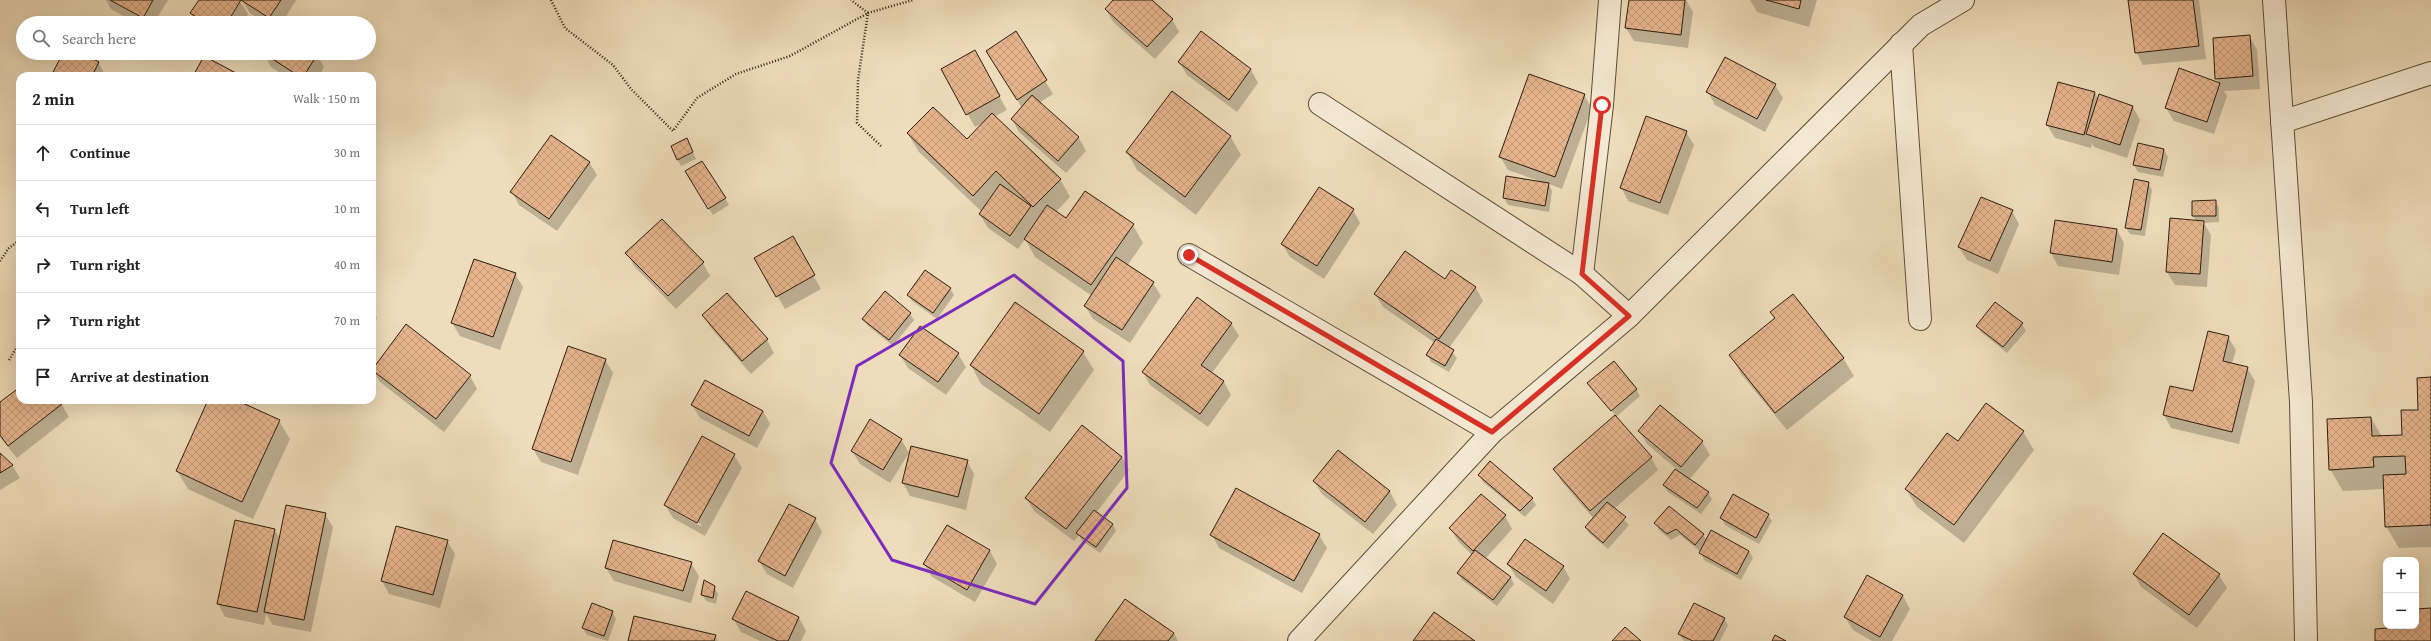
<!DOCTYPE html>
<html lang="en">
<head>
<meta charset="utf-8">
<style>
	:root { --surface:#fff; --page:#f2f2f2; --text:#222; --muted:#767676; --line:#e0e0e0 }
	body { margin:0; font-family:"Gentium Book Plus",serif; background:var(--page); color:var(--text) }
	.controls { position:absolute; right:12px; bottom:12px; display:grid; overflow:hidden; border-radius:8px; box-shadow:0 4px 16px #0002 }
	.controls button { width:36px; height:36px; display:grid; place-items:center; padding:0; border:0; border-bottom:1px solid var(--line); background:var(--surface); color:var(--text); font:20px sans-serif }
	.stop { position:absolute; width:12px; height:12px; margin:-9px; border:3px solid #d93025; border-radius:50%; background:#fff }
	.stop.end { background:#d93025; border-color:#fff; box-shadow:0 1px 4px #0008 }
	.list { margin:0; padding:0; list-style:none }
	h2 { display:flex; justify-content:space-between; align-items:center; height:52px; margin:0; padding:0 16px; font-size:17px }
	h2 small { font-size:13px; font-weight:400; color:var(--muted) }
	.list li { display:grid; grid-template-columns:26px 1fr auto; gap:12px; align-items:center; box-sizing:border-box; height:56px; padding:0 16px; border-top:1px solid var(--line) }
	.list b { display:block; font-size:15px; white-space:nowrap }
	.list em { font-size:13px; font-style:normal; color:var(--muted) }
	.icon { flex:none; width:22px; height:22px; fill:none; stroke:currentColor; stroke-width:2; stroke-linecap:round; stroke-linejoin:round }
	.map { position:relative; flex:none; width:2431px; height:641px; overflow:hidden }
	.search { position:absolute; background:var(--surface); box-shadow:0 4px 16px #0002; left:16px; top:16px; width:360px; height:44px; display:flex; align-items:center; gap:10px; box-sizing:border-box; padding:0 14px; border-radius:22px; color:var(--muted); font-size:15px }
	.panel { position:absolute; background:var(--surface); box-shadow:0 4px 16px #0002; left:16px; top:72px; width:360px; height:332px; border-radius:12px }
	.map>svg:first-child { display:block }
	.shadow { fill:#0003; fill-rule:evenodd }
	.building { fill:url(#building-cross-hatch); stroke:#2d1e0e }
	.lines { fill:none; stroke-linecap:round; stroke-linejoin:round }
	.minor-casing { stroke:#5d4e39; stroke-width:24 }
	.path { stroke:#2d1e0e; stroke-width:2.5; stroke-dasharray:1 2; stroke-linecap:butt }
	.minor { stroke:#f4e8d2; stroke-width:22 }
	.route { stroke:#d93025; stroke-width:5 }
	.marked { fill:none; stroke:#7b2cbf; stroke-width:3; stroke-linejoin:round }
</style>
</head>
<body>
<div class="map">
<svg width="2431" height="641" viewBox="0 0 2431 641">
	<defs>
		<pattern id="building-cross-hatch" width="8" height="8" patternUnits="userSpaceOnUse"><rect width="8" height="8" fill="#e5b48d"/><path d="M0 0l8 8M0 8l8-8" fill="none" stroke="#c59a78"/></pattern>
	</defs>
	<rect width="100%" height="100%" fill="#eedcba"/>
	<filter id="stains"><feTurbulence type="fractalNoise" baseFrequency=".005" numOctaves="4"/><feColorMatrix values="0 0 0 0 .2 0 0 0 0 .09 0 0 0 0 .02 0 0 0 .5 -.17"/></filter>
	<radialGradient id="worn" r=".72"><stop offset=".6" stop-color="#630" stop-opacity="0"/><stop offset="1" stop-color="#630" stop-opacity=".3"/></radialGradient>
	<!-- shadow -->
	<g class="shadow">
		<polygon points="106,0 168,0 154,23 136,23 111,9"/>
		<polygon points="200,0 239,0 248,14 242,23 197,23 191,13"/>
		<polygon points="242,0 296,0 282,23 265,23 250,13"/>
		<polygon points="1114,0 1150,0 1172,19 1179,32 1155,59 1113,22 1106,9"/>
		<polygon points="1630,0 1686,0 1693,12 1688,48 1634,41 1626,28"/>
		<polygon points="1750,0 1817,0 1809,27 1757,12"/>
		<polygon points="2129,0 2199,0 2206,59 2143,65 2136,52"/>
		<polygon points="1016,33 1053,94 1039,103 1079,138 1086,151 1066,173 1019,132 1012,119 1022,108 995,64"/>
		<polygon points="1201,33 1251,70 1258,83 1237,112 1187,75 1179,62"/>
		<polygon points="2250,37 2257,50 2260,89 2224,91 2227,96 2214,134 2174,121 2166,108 2219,83 2216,78"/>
		<polygon points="974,51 1007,110 994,117 1060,179 1070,197 1056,212 1067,219 1133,225 1143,243 1127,266 1153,283 1161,296 1130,343 1093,319 1085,306 1092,296 1035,257 1025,239 1018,249 988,228 980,215 982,212 919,152 908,134 967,141 984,122 975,127 942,69"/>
		<polygon points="64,53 79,53 98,62 106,76 52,76"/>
		<polygon points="264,53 316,53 324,67 319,76 285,76 271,67"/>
		<polygon points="1775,85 1783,98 1765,132 1715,105 1708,92"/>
		<polygon points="2095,93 2098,99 2133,107 2140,120 2127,158 2094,147 2092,143 2091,148 2055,138 2047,125"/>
		<polygon points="1584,95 1592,108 1562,189 1549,184 1552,191 1549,212 1508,205 1504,198 1507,177 1542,182 1508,170 1500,156"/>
		<polygon points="1686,132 1694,145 1668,215 1628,201 1621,187"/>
		<polygon points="1230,136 1241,155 1196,215 1137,170 1127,152"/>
		<polygon points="690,146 696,159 681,166 677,159"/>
		<polygon points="2164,150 2168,157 2163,177 2138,172 2134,165"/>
		<polygon points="589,162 597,175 557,231 519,205 512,192"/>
		<polygon points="686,172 725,198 729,205 713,215"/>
		<polygon points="2148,183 2152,190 2145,236 2130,234 2126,228"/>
		<polygon points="2215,201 2219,208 2219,222 2204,223 2211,235 2207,287 2175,285 2167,272 2196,221 2193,216 2193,202"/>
		<polygon points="1353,210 1360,223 1324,279 1290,257 1282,244"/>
		<polygon points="2012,211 2019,224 1998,274 1967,260 1959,247"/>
		<polygon points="2117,230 2124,243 2119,275 2058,266 2051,253"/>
		<polygon points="792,238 821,289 785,309 756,258"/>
		<polygon points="627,253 703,263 710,276 676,309 634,266"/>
		<polygon points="1452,271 1476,288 1483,301 1449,348 1457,358 1449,372 1431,362 1428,355 1435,343 1383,307 1375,294 1445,280"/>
		<polygon points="515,274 523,287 500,350 460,336 452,323"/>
		<polygon points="950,289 954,295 937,319 912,301 908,295"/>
		<polygon points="372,311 377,318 372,327"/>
		<polygon points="1772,313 1843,358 1854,376 1787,430 1741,374 1731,356 1776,320"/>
		<polygon points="910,314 914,320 893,346 867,325 863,319"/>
		<polygon points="703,315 767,340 774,353 751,374 711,328"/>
		<polygon points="1231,323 1239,336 1212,373 1224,382 1231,395 1208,427 1150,385 1143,372"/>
		<polygon points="2022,324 2026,331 2007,353 1981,332 1977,326"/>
		<polygon points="406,326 470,376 477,389 444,432 380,382 372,369"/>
		<polygon points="2228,337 2236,350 2232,364 2247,368 2255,381 2239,444 2171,428 2164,415 2193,393"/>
		<polygon points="1083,352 1094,370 1050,432 981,384 971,365"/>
		<polygon points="958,354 966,367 946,395 908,368 900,355"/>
		<polygon points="605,360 613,373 578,475 541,462 533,449"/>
		<polygon points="2431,378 2431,547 2399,548 2386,526 2384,489 2343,491 2330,469 2371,418 2382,437 2403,436 2419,411"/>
		<polygon points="1589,383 1636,389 1640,396 1616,417 1651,457 1658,470 1614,509 1629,525 1608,549 1590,534 1586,528 1594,519 1562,482 1554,469 1616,416"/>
		<polygon points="20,388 20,400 53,400 62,405 69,417 17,458 0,437 0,404"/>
		<polygon points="210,400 234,400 279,421 290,439 253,519 188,489 177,471"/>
		<polygon points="692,405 763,411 770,424 757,448 700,418"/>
		<polygon points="1986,405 2023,432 2034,450 1964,543 1917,507 1906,489 1958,442"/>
		<polygon points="1639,431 1702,442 1710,455 1689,480 1708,493 1712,499 1701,514 1668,492 1664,486 1680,472 1647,444"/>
		<path d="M703 437 734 455 742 468 705 536 673 518 665 505ZM675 510 702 525 701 526 675 512Z"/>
		<polygon points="901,439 909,453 890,483 860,464 852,451"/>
		<polygon points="1338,451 1390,492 1397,505 1373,534 1322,494 1314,481"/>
		<polygon points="0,455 12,465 20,478 0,490"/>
		<polygon points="1122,457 1129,470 1096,513 1113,525 1116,531 1100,553 1081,540 1079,535 1074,541 1034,511 1026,498"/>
		<polygon points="967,461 974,474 966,510 910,496 903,483"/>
		<polygon points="1479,475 1532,499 1536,505 1525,517 1483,482"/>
		<polygon points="325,514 333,527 311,632 273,625 266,614 264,625 225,617 218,603 275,530 280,539"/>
		<polygon points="1768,515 1772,521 1759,544 1725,525 1721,518"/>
		<polygon points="1505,516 1512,529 1485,559 1510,577 1514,584 1497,606 1462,580 1458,573 1472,555 1458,541 1450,528"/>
		<polygon points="815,519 822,532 793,588 767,574 759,561"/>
		<polygon points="1656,523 1703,535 1707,541 1749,551 1753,558 1741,580 1704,560 1701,552 1680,535 1671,540 1659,530"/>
		<polygon points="947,526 990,551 997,564 975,602 932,577 924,564"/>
		<polygon points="396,527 447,541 455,554 440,608 389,594 382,581"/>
		<polygon points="1212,535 1319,535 1327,548 1302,593 1219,548"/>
		<polygon points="691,563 699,576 691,603 614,581 606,568"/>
		<polygon points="1508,564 1563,566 1570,579 1553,604 1516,577"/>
		<polygon points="2134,574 2219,575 2227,588 2197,628 2141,587"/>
		<polygon points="1868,577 1903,596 1910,609 1892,641 1872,641 1853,630 1845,617"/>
		<polygon points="714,587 718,594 716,604 706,601 702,594"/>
		<polygon points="747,593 799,618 806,631 801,641 760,641 741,632 733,618"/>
		<polygon points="2431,609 2431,641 2376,641 2398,629 2398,626 2416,626 2416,610"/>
		<polygon points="612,612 616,619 608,641 587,635 583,628"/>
		<polygon points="1724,619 1728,625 1720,641 1684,641 1679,634"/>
		<polygon points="1174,633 1178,641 1097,641"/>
		<polygon points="715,636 718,641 629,641"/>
	</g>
	<!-- building -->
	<g class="building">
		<polygon points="110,0 153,0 143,18"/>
		<polygon points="199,0 241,0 227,23 206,23 190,13"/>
		<polygon points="241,0 281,0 269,18"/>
		<polygon points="1113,0 1152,0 1173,19 1147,47 1105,9"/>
		<polygon points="1629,0 1685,0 1681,35 1625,28"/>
		<polygon points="1766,0 1801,0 1799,9"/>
		<polygon points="2128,0 2193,0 2199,46 2135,53"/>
		<polygon points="1016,31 1047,80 1017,100 986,51"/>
		<polygon points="1201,31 1251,69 1229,100 1178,62"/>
		<polygon points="2250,35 2253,76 2215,79 2213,38"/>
		<polygon points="975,50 1000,96 966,115 941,69"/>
		<polygon points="63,53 81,53 99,62 92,76 51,76"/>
		<polygon points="263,53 318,53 304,76 299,76"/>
		<polygon points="204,56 236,73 234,76 193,76"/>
		<polygon points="1725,57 1776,84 1757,119 1706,92"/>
		<polygon points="2179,68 2220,83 2207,122 2165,108"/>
		<polygon points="1529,74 1585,94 1555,177 1499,157"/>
		<polygon points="2058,82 2095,92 2084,135 2046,125"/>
		<polygon points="1172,91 1231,136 1185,197 1126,152"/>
		<polygon points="2099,94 2133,106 2120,145 2086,134"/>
		<polygon points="1032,95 1079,137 1058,161 1011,119"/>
		<polygon points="933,107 967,139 992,113 1061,179 1033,207 996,171 973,196 907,133"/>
		<polygon points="1646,116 1687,131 1660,203 1620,188"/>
		<polygon points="551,135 590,162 549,219 510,192"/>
		<polygon points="687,138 693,152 677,160 671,146"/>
		<polygon points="2138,143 2164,149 2160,170 2133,165"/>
		<polygon points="702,161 726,198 708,209 685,171"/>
		<polygon points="1506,176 1549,183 1545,206 1503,198"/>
		<polygon points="2134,179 2149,182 2141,230 2125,228"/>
		<polygon points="1000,184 1031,206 1010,236 979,214"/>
		<polygon points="1319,187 1354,209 1317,266 1281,244"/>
		<polygon points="1085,191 1134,224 1091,285 1024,239 1047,205 1066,218"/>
		<polygon points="1981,197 2013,210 1990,261 1958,247"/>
		<polygon points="2216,200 2216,216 2192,216 2192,201"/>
		<polygon points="2170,218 2204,221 2200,274 2166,272"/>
		<polygon points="662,219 704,262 668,296 625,253"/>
		<polygon points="2055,220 2117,229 2112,262 2050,253"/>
		<polygon points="793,236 815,275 776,297 754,258"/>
		<polygon points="1405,251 1445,279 1451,270 1476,287 1439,339 1374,294"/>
		<polygon points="1116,257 1154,282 1122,330 1084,306"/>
		<polygon points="474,259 516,273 493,337 451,323"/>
		<polygon points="925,270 951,288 933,313 907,295"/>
		<polygon points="885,291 911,313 889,340 862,319"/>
		<polygon points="727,293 768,339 742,361 702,315"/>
		<polygon points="1793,294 1844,358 1775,413 1729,355 1775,318 1770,312"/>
		<polygon points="1197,297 1232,323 1201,365 1224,381 1200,414 1142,372"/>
		<polygon points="1015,302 1084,351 1039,414 970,365"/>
		<polygon points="1995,302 2023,323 2003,347 1976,326"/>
		<polygon points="406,324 471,375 436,419 372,370"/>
		<polygon points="920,326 959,353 938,382 899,355"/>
		<polygon points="2208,331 2229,336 2223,361 2248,367 2232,432 2163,415 2170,386 2193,391"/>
		<polygon points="1436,339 1454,350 1445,366 1426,355"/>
		<polygon points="568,346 606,359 571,462 532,449"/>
		<polygon points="1614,361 1637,389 1611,411 1587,383"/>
		<polygon points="2431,377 2431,525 2385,527 2383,475 2406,474 2405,456 2373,457 2374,467 2329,470 2327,419 2371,417 2372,436 2402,435 2401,410 2418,410 2417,378"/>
		<polygon points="705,380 763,411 749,436 691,405"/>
		<polygon points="20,387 20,400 55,400 62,404 8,446 0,435 0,402"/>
		<polygon points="208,400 236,400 280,420 242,502 176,471"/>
		<polygon points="1986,403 2024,431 1954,525 1905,489 1947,433 1958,441"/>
		<polygon points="1660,405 1703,441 1681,467 1638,431"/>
		<polygon points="1615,415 1652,457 1590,511 1553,469"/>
		<polygon points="870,419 902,439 883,470 851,451"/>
		<polygon points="1082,425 1122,457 1066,529 1025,498"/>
		<polygon points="702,436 735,454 697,523 664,505"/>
		<polygon points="911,446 968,460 958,497 902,483"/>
		<polygon points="1338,450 1390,491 1365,522 1313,481"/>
		<polygon points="0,453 13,465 0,473"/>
		<polygon points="1490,461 1533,498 1520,511 1478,475"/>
		<polygon points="1675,469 1709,492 1697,508 1663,485"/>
		<polygon points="1236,488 1320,534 1294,581 1210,535"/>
		<polygon points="1481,494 1506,515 1473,551 1449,528"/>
		<polygon points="1733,494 1769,514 1756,538 1720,518"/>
		<polygon points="1607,502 1626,517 1603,543 1585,527"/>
		<polygon points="789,504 816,518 785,576 758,561"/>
		<polygon points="286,505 326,513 304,620 264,612"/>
		<polygon points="1669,506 1704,534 1695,545 1676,529 1667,534 1654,523"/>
		<polygon points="1094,510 1113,524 1096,547 1076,533"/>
		<polygon points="235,520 275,529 257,612 217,604"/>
		<polygon points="947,525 990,550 967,590 923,564"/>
		<polygon points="396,526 448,540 433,595 381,581"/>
		<polygon points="1711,530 1749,551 1737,574 1699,553"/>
		<polygon points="2163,533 2220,574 2189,615 2133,574"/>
		<polygon points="1525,539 1564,566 1546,591 1507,564"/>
		<polygon points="613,540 692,562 683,591 605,568"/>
		<polygon points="1475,550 1511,577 1493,600 1457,573"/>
		<polygon points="1867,575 1903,595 1880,637 1844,617"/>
		<polygon points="704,580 715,586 713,598 701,595"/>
		<polygon points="746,591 799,617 788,641 778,641 732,619"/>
		<polygon points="1125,599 1174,633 1168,641 1095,641"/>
		<polygon points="592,603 613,611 604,636 582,628"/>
		<polygon points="1694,603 1725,618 1713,641 1693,641 1678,634"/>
		<polygon points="2431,608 2431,641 2375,641 2375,629 2416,626 2416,609"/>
		<polygon points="1434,612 1475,641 1413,641"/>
		<polygon points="634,616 716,635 714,641 628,641"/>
		<polygon points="1625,627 1641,641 1612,641"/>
		<polygon points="1775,635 1786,641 1772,641"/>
	</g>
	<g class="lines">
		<!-- minor casing -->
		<g class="minor-casing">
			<g id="minor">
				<polyline points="2274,0 2301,402 2306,641"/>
				<polyline points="1901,44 1920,319"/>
				<polyline points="1320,104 1582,274 1629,316"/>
				<polyline points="2282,122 2431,73"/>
				<polyline points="1189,255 1492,432"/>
				<polyline points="1582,274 1602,105 1610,0"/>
				<polyline points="1299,641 1492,432 1629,316 1921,25 1963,0"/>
			</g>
		</g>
		<!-- path -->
		<g class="path">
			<polyline points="551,0 565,28 613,65 631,89 673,131 697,98 736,74 790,56 868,13 851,0"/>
			<polyline points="881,146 857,123 858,80 868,13 913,0"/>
			<polyline points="0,261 9,248 20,240"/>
			<polyline points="9,360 20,342"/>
		</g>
		<!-- minor -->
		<use href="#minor" class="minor"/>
	</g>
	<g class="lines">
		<!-- route -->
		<polyline class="route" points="1189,255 1492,432 1629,316 1582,274 1602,105"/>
	</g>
	<!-- marked area -->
	<path class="marked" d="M1014 275 1123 361 1127 488 1035 604 892 560 831 463 857 366Z"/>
	<rect width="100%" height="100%" filter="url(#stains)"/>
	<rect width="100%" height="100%" fill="url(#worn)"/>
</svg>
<div class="controls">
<button>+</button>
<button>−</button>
</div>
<div class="stop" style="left:1602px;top:105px"></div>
<div class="stop end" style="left:1189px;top:255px"></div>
<div class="search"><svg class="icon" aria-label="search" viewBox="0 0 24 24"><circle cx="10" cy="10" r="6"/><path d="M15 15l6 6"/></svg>Search here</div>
<section class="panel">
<h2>2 min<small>Walk · 150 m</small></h2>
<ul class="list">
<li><svg class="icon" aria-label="ahead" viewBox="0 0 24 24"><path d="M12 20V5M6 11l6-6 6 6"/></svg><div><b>Continue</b></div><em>30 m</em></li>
<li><svg class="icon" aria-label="left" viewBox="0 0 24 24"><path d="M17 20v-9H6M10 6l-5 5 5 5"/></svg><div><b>Turn left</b></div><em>10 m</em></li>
<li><svg class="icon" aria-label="right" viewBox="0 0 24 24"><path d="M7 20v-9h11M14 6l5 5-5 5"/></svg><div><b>Turn right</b></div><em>40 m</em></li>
<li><svg class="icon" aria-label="right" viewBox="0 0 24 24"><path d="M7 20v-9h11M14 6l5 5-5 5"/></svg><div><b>Turn right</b></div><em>70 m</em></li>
<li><svg class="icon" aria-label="arrive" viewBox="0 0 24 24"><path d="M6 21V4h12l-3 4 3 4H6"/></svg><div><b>Arrive at destination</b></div></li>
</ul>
</section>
</div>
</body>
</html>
